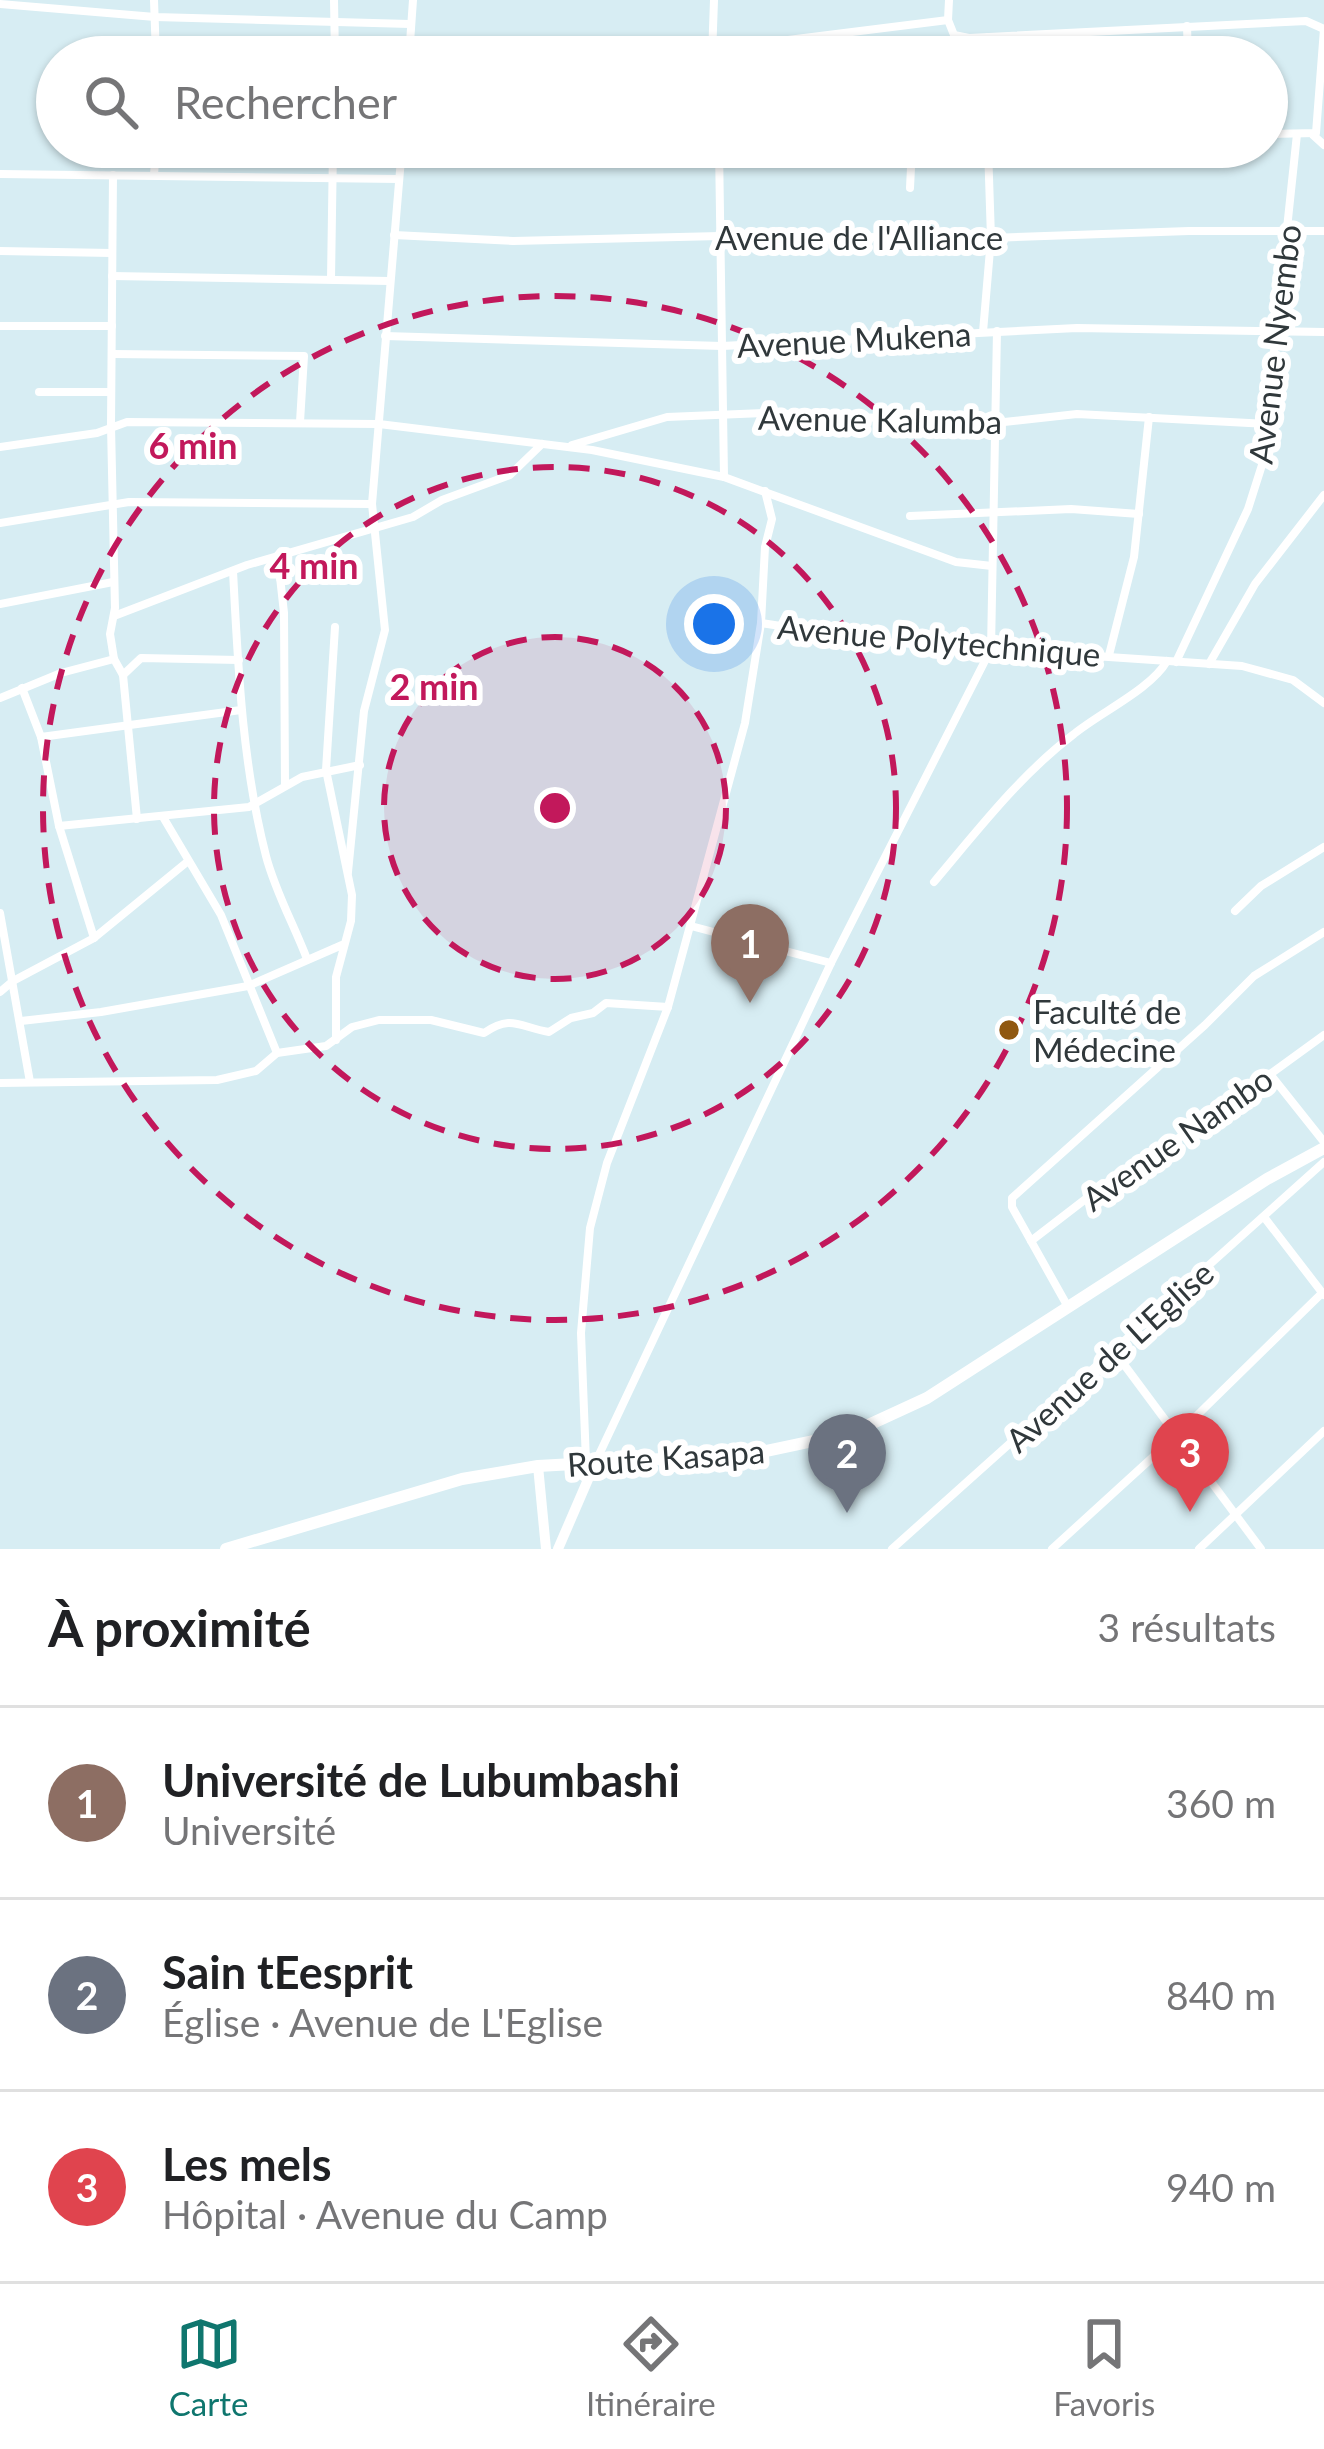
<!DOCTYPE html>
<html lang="fr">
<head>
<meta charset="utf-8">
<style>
	:root { --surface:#fff; --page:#f6f6f6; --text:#202124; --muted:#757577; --line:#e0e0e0; --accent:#0f766e }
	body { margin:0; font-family:Lato,sans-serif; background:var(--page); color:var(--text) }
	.you { position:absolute; left:714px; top:624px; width:42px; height:42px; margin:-30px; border:9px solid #fff; border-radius:50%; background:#1a73e8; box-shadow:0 0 0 18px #1a73e833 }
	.badge { display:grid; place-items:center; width:78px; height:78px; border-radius:50%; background:var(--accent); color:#fff; font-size:39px; font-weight:700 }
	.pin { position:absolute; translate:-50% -99px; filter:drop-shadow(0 3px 6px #0008) }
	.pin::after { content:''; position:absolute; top:63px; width:42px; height:36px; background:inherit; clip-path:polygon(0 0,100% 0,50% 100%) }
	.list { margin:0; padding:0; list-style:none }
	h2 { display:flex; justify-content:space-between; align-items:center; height:156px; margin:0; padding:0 48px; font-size:51px }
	h2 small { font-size:39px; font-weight:400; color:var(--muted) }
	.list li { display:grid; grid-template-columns:78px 1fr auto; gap:36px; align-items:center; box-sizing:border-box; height:192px; padding:0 48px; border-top:3px solid var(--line) }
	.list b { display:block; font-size:45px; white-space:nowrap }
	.list p { margin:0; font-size:39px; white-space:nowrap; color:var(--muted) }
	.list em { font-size:39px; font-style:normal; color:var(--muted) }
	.icon { flex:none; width:66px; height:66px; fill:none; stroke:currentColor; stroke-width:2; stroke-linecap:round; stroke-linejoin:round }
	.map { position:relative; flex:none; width:1324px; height:1549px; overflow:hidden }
	.search { position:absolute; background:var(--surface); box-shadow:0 3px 9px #0004; left:36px; right:36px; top:36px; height:132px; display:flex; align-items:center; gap:30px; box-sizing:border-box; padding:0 42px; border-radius:66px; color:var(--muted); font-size:45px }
	.sheet { height:732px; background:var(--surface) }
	nav { display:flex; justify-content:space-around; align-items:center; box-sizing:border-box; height:168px; border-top:3px solid var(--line); background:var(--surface); font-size:33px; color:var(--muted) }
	nav a { display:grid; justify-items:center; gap:6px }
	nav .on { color:var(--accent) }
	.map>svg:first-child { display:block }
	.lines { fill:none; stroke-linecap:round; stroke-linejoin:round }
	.minor { stroke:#fff; stroke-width:8 }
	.tertiary { stroke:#fff; stroke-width:10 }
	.secondary { stroke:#fff; stroke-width:12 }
	.ring { fill:none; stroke:#c2185b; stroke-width:6; stroke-dasharray:21 15 }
	.poi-dot { fill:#905810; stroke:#fff; stroke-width:4.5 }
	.labels { text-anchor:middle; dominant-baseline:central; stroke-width:12; stroke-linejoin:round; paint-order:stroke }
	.street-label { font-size:33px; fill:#30383b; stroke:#fff }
	.poi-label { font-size:33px; fill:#30383b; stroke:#fff; text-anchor:start }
	.centre { fill:#c2185b; stroke:#fff; stroke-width:6 }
	.ring-label { font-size:36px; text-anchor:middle; font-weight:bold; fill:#c2185b; stroke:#fff; stroke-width:12; stroke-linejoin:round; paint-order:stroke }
</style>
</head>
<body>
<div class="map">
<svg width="1324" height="1549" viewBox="0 0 1324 1549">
	<rect width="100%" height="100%" fill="#d7edf3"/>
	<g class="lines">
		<!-- minor -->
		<g class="minor">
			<polyline points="154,0 156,57"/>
			<polyline points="334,0 335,57"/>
			<polyline points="0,4 155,17 410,24"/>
			<polyline points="948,20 954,35 969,38 1306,21 1324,29"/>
			<polyline points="1187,26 1188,57"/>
			<polyline points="410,40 788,40 948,20 949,0"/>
			<polyline points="409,57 413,0"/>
			<polyline points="712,57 714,0"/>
			<polyline points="988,57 988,37"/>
			<polyline points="1267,134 1316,133 1324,29"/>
			<polyline points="1313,135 1324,145"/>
			<polyline points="719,147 724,477 956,562 992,566"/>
			<polyline points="0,174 399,179"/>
			<polyline points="154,175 156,147"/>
			<polyline points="910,188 912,147"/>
			<polyline points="394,235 513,241 720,236 991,238 1189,231 1324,231"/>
			<polyline points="0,251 112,253"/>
			<polyline points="112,276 389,281"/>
			<polyline points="331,279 333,147"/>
			<polyline points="0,326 112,326"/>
			<polyline points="983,332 991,238 988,147"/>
			<polyline points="385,336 722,346 1077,328 1324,332"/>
			<polyline points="112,354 304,356 300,422"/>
			<polyline points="39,392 111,392"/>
			<polyline points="572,445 667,417 767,413 995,423 1077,414 1268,424"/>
			<polyline points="0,447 97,433 127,422 379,424 592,450 724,477"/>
			<polyline points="910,516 1071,509 1139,514"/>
			<polyline points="0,523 129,502 372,504"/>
			<polyline points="278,559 284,613 285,785"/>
			<path d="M233 571C238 666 242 763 266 856 275 891 294 925 307 959"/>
			<polyline points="0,604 113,582"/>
			<polyline points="114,616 247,565 413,517 442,500 510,475 542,444"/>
			<polyline points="761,623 884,642 1242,666 1293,680 1324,703"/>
			<polyline points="335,627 326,770 352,895 351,921 336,977 336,1040"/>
			<polyline points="1109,655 1134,557 1149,417"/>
			<polyline points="114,659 123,675 137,819"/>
			<polyline points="1176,662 1248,509 1262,465 1297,134"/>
			<polyline points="1209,664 1255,584 1324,495"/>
			<polyline points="123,675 141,658 239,660"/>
			<polyline points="22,688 41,737 59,826 249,807 302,777 360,765"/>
			<polyline points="0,698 61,673 114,659 110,634 115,608 111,426 113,175"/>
			<polyline points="41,737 241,710"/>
			<polyline points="163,817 221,915 277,1053"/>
			<polyline points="59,826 94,938"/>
			<polyline points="348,872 364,711 385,630 372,504 402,147"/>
			<path d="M934 882C978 830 1020 775 1074 734 1101 712 1151 689 1167 661"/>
			<polyline points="1235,911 1261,886 1324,847"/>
			<polyline points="0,913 30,1082"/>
			<polyline points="691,926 831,963"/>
			<polyline points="0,992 13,981 94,938 187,862"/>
			<polyline points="21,1021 101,1012 248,986 342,945"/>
			<polyline points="1270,1074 1324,1142"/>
			<path d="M0 1083 217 1080 256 1071 277 1053 326 1046 352 1027 379 1020H431L484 1033C512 1014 519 1027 549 1032L571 1018 593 1013 606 1003 668 1007"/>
			<polyline points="1264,1217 1324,1295"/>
			<polyline points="1031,1241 1109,1181 1203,1123 1324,1035"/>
			<polyline points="1068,1307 1012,1207 1012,1198 1205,1025 1254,976 1324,932"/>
			<polyline points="1114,1351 1261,1549"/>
			<polyline points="596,1461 831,963 991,649 997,331"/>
			<polyline points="586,1462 581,1333 590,1228 607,1163 668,1007 745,723 761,623 765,547 772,519 765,491"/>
			<polyline points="892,1549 1324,1162"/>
			<polyline points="1052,1549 1177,1435 1322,1293"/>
			<polyline points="1199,1549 1324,1431"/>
		</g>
		<!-- tertiary -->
		<g class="tertiary">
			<polyline points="538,1466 546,1549"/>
			<polyline points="558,1549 596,1461"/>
		</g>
		<!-- secondary -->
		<polyline class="secondary" points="226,1549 462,1479 538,1466 752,1454 851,1433 927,1398 1267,1179 1324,1148"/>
	</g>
	<!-- distance rings -->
	<circle cx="555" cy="808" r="171" fill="#c2185b" fill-opacity=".12"/>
	<g class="ring">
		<circle cx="555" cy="808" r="171"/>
		<circle cx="555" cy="808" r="341"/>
		<circle cx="555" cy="808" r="512"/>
	</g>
	<!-- markers -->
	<circle class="poi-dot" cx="1009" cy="1030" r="12"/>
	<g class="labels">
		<!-- street labels -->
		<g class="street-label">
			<text x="859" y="237">Avenue de l'Alliance</text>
			<text transform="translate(854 339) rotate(-3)">Avenue Mukena</text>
			<text transform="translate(1274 344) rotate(-83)">Avenue Nyembo</text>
			<text transform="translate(880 419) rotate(1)">Avenue Kalumba</text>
			<text transform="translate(939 640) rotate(5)">Avenue Polytechnique</text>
			<text transform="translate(1177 1138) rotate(-35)">Avenue Nambo</text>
			<text transform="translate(1109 1356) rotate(-42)">Avenue de L'Eglise</text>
			<text transform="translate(666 1457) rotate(-4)">Route Kasapa</text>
		</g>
		<!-- poi labels -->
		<g class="poi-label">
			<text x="1033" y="1011">Faculté de<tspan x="1033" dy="38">Médecine</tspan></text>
		</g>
	</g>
	<circle cx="555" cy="808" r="18" class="centre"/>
	<g class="ring-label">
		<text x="193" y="459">6 min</text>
		<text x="314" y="579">4 min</text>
		<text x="434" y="700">2 min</text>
	</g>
</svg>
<div class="you"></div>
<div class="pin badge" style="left:750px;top:1003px;background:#8d6e63">1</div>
<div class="pin badge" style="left:847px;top:1513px;background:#6b7280">2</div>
<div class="pin badge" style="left:1190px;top:1512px;background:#e0444e">3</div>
<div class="search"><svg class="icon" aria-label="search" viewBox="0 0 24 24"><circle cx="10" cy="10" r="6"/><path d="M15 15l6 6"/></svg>Rechercher</div>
</div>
<section class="sheet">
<h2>À proximité<small>3 résultats</small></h2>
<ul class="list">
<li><span class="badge" style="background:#8d6e63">1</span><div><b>Université de Lubumbashi</b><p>Université</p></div><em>360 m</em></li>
<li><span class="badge" style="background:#6b7280">2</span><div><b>Sain tEesprit</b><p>Église · Avenue de L'Eglise</p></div><em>840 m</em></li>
<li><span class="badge" style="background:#e0444e">3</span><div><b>Les mels</b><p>Hôpital · Avenue du Camp</p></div><em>940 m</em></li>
</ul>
</section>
<nav>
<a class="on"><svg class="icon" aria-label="map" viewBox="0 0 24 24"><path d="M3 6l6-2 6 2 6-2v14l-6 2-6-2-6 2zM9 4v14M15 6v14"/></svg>Carte</a>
<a><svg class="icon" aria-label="directions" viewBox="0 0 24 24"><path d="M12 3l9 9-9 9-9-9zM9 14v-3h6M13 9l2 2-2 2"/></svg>Itinéraire</a>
<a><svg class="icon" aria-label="saved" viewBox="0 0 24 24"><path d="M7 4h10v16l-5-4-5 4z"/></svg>Favoris</a>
</nav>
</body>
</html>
